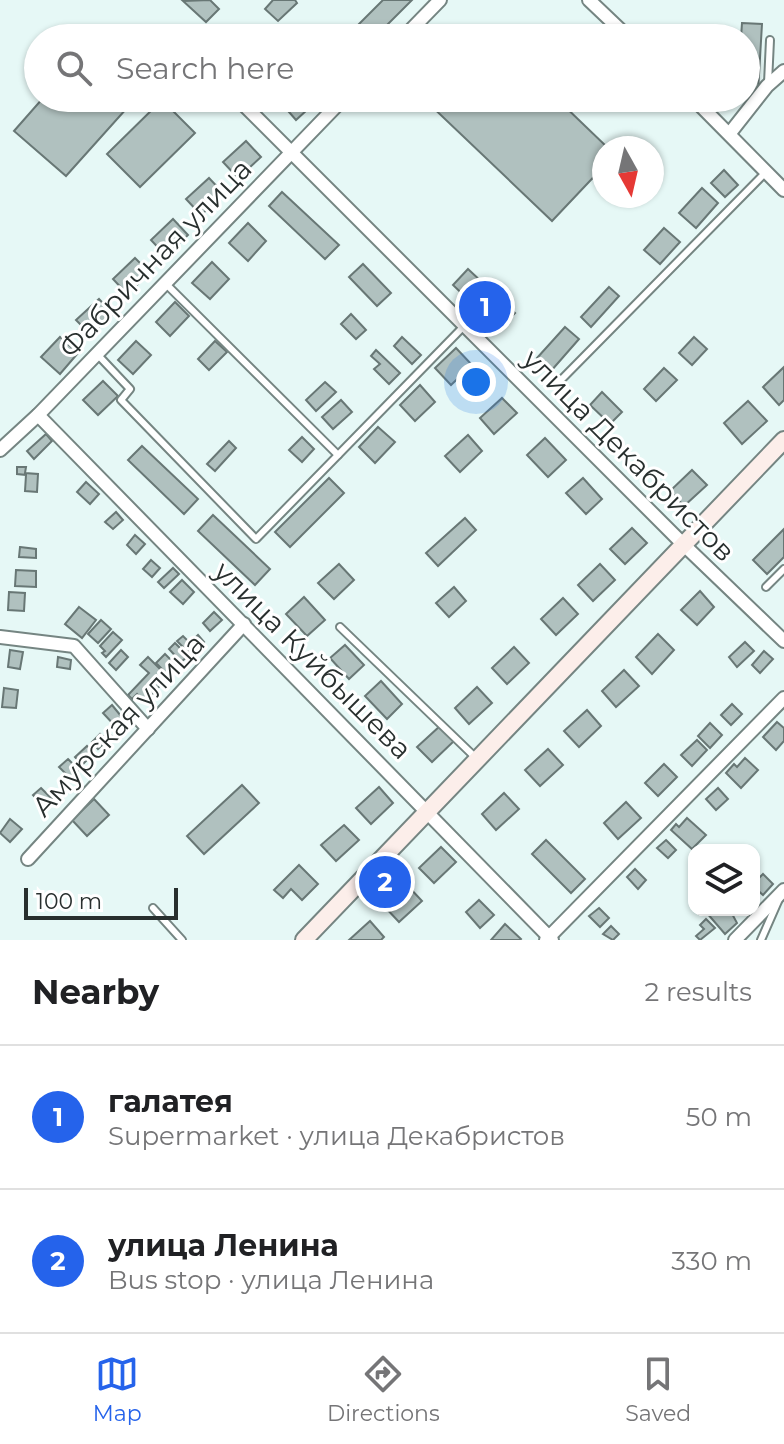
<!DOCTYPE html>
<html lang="en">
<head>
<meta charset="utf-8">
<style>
	:root { --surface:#fff; --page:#f2f2f2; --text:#202124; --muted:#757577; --line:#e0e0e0; --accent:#2563eb }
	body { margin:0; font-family:Montserrat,sans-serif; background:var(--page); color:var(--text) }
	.controls { position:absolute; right:24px; bottom:24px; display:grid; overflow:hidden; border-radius:16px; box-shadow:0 2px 6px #0004 }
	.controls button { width:72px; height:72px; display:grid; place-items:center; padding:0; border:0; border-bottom:2px solid var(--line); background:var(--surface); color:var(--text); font:40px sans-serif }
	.compass { position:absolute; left:592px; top:136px; width:72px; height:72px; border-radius:50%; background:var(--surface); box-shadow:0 2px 6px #0004; rotate:172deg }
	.scale { position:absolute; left:24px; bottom:20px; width:154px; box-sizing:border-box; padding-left:8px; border:4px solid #282f2e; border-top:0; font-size:22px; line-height:28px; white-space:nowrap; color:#282f2e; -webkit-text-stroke:6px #fff; paint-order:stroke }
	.you { position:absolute; left:476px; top:382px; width:28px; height:28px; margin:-20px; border:6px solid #fff; border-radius:50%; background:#1a73e8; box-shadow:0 0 0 12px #1a73e833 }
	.badge { display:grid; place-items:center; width:52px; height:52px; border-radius:50%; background:var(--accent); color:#fff; font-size:26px; font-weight:700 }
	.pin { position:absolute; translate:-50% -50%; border:4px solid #fff; box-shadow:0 2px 8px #0006 }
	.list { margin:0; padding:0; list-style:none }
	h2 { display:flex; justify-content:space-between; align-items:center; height:104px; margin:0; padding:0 32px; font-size:34px }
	h2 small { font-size:26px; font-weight:400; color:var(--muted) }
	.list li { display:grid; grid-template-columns:52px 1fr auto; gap:24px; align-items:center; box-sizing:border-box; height:144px; padding:0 32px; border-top:2px solid var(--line) }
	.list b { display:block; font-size:30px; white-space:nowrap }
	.list p { margin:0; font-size:26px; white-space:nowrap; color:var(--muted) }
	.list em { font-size:26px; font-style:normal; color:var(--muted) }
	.icon { flex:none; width:44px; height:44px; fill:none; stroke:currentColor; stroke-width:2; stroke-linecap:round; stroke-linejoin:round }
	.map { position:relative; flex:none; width:784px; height:940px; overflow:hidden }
	.search { position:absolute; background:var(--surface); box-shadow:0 2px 6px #0004; left:24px; right:24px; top:24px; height:88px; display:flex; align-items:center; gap:20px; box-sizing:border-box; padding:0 28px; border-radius:44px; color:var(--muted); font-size:30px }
	.sheet { height:392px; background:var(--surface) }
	nav { display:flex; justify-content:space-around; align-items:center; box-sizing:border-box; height:112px; border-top:2px solid var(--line); background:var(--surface); font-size:22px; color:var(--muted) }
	nav a { display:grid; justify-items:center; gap:4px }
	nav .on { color:var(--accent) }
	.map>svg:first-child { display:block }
	.building { fill:#b0c1bf; stroke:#687775; stroke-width:2 }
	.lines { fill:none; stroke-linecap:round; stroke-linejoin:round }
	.lane-casing { stroke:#758582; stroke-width:10 }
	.street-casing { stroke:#758582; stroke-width:16 }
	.secondary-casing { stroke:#758582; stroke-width:20 }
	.lane { stroke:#fff; stroke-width:6 }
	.street { stroke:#fff; stroke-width:12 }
	.secondary { stroke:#fceeea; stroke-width:16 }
	.labels { text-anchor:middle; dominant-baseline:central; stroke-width:6; stroke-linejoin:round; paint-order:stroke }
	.street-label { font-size:28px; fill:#282f2e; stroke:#fff }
</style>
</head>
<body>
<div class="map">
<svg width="784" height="940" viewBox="0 0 784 940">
	<rect width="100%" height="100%" fill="#e6f8f6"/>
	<!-- building -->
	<g class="building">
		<polygon points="210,0 219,9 206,22 183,1"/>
		<polygon points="273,0 295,0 297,3 278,21 265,9"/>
		<polygon points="383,0 412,0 374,38 369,38 357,26"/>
		<polygon points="742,23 762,24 758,92 746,91 746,38 741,38"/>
		<polygon points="43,98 136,98 66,176 14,131"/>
		<polygon points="288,98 318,98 319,99 296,120 282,104"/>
		<polygon points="427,98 556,98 608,148 604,148 604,166 552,221 425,100"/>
		<polygon points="162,100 195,133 140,187 107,154"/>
		<polygon points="246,141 261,157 238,178 223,162"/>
		<polygon points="724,170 738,185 725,197 711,183"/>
		<polygon points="209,178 224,194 201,215 186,199"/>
		<polygon points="702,188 718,203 696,228 679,213"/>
		<polygon points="282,192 339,245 325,259 269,206"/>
		<polygon points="173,219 188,235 166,256 151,240"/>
		<polygon points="248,223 266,241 248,261 229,243"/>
		<polygon points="664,228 680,242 660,264 644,250"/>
		<polygon points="135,258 150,273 127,294 113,279"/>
		<polygon points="212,262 229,279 210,299 192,283"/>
		<polygon points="363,264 391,293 377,306 349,277"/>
		<polygon points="468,269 515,313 499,329 453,285"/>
		<polygon points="609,287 619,296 591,327 581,317"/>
		<polygon points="99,299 113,314 91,335 76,320"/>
		<polygon points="175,302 189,316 170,336 156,322"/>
		<polygon points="351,314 366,330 356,339 341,324"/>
		<polygon points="565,327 579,339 551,371 537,358"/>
		<polygon points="60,337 78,353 60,374 41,357"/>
		<polygon points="402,337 421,355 412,364 394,346"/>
		<polygon points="694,337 707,349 692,365 679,353"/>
		<polygon points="136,341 151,355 133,374 118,360"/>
		<polygon points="215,341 227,352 209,370 198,359"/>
		<polygon points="456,348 472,365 451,385 435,368"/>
		<polygon points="376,350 400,373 389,384 374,369 380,364 371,356"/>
		<polygon points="784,367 784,400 779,405 763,387"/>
		<polygon points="664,368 677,380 656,401 644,389"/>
		<polygon points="103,381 118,396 98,415 83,400"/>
		<polygon points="325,382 336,392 316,411 306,400"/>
		<polygon points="420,385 435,402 415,421 400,405"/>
		<polygon points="602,392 622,412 610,424 590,405"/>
		<polygon points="502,398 517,413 494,434 480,418"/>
		<polygon points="341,400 352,412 333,429 322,417"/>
		<polygon points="748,401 767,421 742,444 724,423"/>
		<polygon points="378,427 395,442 375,463 359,447"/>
		<polygon points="46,434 52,441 34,459 27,451"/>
		<polygon points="468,435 482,451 460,472 445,456"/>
		<polygon points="302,437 314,449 302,462 289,450"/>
		<polygon points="545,438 566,460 548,477 527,455"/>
		<polygon points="229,441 236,448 215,471 207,464"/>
		<polygon points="142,446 198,499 184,514 128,460"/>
		<polygon points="17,467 26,467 25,473 38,474 37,492 25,491 26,475 17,474"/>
		<polygon points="692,470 707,485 684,506 670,491"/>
		<polygon points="329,478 344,493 290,547 275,532"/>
		<polygon points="583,478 602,499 586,514 566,493"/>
		<polygon points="86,482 99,494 90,504 77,492"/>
		<polygon points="116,512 123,520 113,529 105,522"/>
		<polygon points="213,515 270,569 255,585 198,531"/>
		<polygon points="465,518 476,530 438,566 426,553"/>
		<polygon points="632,528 647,543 625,564 610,549"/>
		<polygon points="784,529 784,557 767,574 753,560"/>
		<polygon points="135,535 145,544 136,554 127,545"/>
		<polygon points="20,547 36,549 36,558 19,557"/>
		<polygon points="151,560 160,568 152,577 143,569"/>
		<polygon points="339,564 354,580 334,599 318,583"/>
		<polygon points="600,564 615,580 593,601 578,585"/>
		<polygon points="173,568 179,574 164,588 158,582"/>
		<polygon points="16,570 36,571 36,587 15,586"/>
		<polygon points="182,580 194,592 183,604 170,592"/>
		<polygon points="454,587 466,601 449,617 436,603"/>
		<polygon points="700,591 714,607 697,625 681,610"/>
		<polygon points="9,592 25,593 24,611 8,610"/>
		<polygon points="304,597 325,620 307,636 286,614"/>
		<polygon points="563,598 578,614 556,635 541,619"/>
		<polygon points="79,607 96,620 82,638 65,624"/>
		<polygon points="214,612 222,620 210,631 203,623"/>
		<polygon points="101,620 111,629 98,643 88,634"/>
		<polygon points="113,632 122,640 106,657 102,653 105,651 100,646"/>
		<polygon points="658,634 674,650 652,674 636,657"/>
		<polygon points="198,635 204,642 190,654 177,641 183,636 190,643"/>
		<polygon points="745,642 754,651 737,667 729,657"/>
		<polygon points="175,643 188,656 181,662 169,649"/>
		<polygon points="345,645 364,665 349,679 330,658"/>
		<polygon points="514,647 529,663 507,684 492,668"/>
		<polygon points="10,650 23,652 20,669 8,667"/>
		<polygon points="121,650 128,657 116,670 109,663"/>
		<polygon points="764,651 773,659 760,673 752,665"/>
		<polygon points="165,654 176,665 167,674 156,663"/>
		<polygon points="58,657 71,660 70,669 57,667"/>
		<polygon points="148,657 168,677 145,702 137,694 132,699 128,695 149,673 140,665"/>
		<polygon points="624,670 639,686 616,707 602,691"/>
		<polygon points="381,681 402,704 387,719 365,696"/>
		<polygon points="477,687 492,703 469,724 455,708"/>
		<polygon points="4,688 18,690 16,708 2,707"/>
		<polygon points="732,704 742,714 731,725 721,715"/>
		<polygon points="112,705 125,721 117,728 103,713"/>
		<polygon points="587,710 601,726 579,747 564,731"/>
		<polygon points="777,722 784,728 784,741 776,750 763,737"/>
		<polygon points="710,723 722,735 710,748 698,736"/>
		<polygon points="440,726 454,741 432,762 417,747"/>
		<polygon points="108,733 112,736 98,749 92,742 100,734 103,737"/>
		<polygon points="697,740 707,750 692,766 681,755"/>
		<polygon points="87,746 94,753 82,765 75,757"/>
		<polygon points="548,749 563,765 540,786 525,770"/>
		<polygon points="745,758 758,770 741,788 726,773 734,764 737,767"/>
		<polygon points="68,759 79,770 70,778 59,767"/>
		<polygon points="664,764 677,777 658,796 645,783"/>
		<polygon points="242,785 259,803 204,854 187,836"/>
		<polygon points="379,787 393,803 371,824 356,808"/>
		<polygon points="41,788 52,799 44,807 33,795"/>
		<polygon points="718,788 728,799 716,810 706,799"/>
		<polygon points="504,793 519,809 496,830 482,814"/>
		<polygon points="94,799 109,815 87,836 72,820"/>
		<polygon points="626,802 641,818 618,839 604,823"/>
		<polygon points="687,818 706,835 692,849 671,830 676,824 679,827"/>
		<polygon points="10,819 22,829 10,842 0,833"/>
		<polygon points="344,825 359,840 336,861 321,845"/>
		<polygon points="546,840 585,879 571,893 532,854"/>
		<polygon points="666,840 676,850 668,858 657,848"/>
		<polygon points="441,847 456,862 434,883 419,868"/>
		<polygon points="299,865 318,884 302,900 291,889 283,898 274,890"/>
		<polygon points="635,869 646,880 638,889 627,877"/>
		<polygon points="763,874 773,884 763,895 754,887 754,883"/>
		<polygon points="407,885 422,901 399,922 384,906"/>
		<polygon points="479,900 494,915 480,928 466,912"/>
		<polygon points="599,908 609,918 600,927 589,916"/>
		<polygon points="708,910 730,910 737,923 725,934 706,912"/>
		<polygon points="706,919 715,928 700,940 696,936 704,929 700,925"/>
		<polygon points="370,921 384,937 381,940 349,940"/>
		<polygon points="505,924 521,939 520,940 491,940"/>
		<polygon points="611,926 619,934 613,940 603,934"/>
	</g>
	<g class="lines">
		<!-- lane casing -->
		<g class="lane-casing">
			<g id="lane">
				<polyline points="768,83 770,40"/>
				<polyline points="165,283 338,455"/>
				<polyline points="97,354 130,389 121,400 256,539 465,325"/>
				<polyline points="558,383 766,172"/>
				<polyline points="766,587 784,569"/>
				<polyline points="340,627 477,759"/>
				<polyline points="153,908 182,940"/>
				<polyline points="761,940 779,899"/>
			</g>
		</g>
		<!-- street casing -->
		<g class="street-casing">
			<g id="street">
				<polyline points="589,0 629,38"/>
				<polyline points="403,38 440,0"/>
				<polyline points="237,98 683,544 784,641"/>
				<polyline points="693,98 784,190"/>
				<polyline points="730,133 767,86 784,71"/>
				<polyline points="38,415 552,940"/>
				<polyline points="0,450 38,415 344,98"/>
				<polyline points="0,637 74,646 148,729"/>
				<polyline points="28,859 244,624"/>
				<polyline points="546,940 784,698"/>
				<polyline points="735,940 784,890"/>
			</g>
		</g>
		<!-- secondary casing -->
		<g class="secondary-casing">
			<polyline id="secondary" points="304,940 784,440"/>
		</g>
		<!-- lane -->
		<use href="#lane" class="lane"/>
		<!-- street -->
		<use href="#street" class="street"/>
		<!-- secondary -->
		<use href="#secondary" class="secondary"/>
	</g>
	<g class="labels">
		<!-- street labels -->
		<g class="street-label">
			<text transform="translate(155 258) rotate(-46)">Фабричная улица</text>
			<text transform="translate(629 455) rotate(45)">улица Декабристов</text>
			<text transform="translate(313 660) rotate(45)">улица Куйбышева</text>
			<text transform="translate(118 725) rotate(-47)">Амурская улица</text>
		</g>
	</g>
</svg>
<div class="controls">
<button><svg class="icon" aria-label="layers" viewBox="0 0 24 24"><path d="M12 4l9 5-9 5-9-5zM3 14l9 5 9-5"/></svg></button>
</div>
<svg class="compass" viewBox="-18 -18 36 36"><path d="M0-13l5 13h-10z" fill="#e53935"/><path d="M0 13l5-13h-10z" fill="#757577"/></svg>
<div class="scale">100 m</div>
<div class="you"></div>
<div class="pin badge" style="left:485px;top:307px">1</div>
<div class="pin badge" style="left:385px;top:882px">2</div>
<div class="search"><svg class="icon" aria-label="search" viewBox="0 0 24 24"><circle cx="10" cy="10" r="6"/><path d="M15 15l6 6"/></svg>Search here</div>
</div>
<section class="sheet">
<h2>Nearby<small>2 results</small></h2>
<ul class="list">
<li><span class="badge">1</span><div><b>галатея</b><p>Supermarket · улица Декабристов</p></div><em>50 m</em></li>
<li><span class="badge">2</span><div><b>улица Ленина</b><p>Bus stop · улица Ленина</p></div><em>330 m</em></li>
</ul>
</section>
<nav>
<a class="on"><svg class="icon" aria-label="map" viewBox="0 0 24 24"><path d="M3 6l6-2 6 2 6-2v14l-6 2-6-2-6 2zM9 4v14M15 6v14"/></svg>Map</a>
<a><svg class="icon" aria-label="directions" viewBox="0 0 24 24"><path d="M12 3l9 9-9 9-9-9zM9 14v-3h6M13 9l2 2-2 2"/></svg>Directions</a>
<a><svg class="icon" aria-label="saved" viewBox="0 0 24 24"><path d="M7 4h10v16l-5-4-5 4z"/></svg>Saved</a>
</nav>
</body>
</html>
